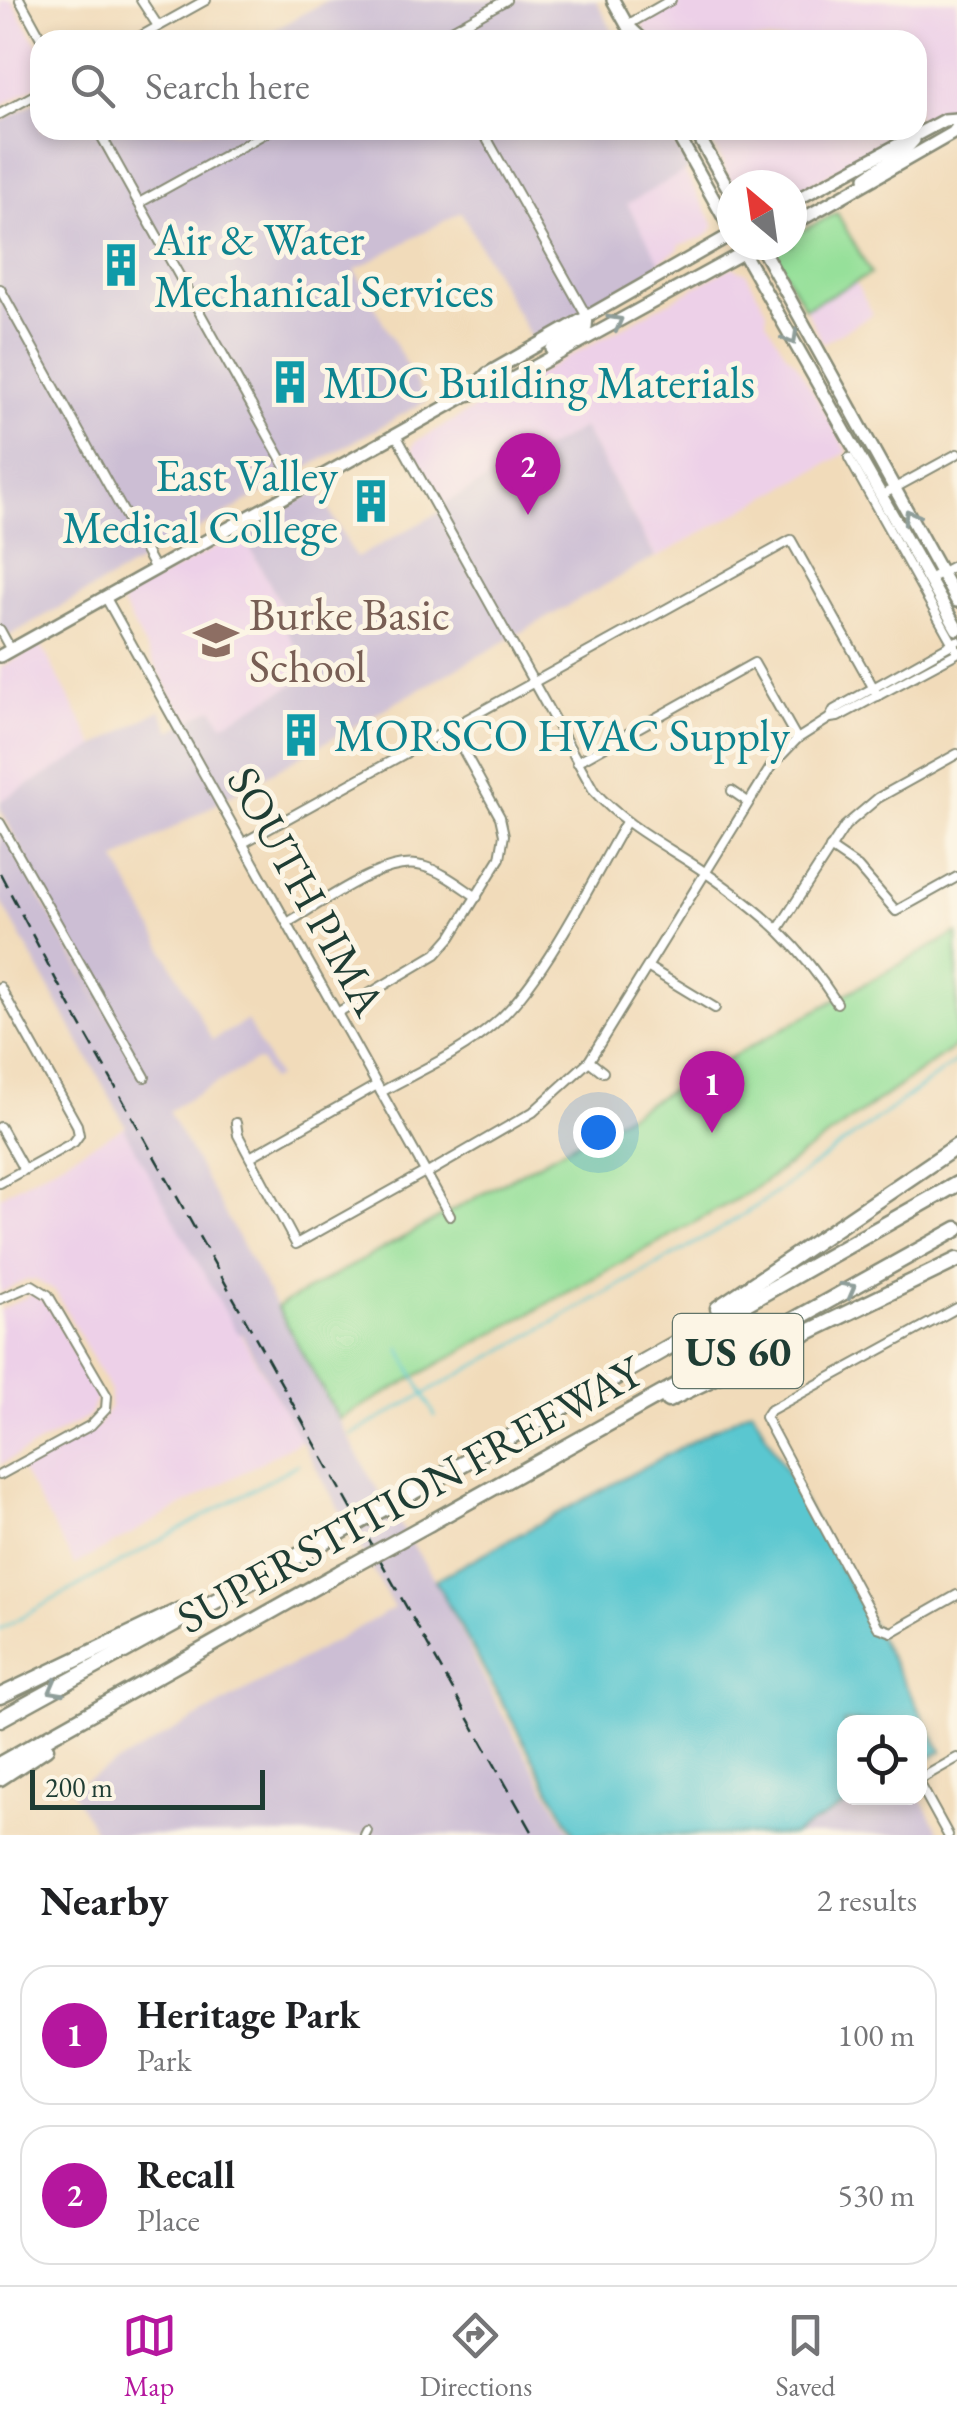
<!DOCTYPE html>
<html lang="en">
<head>
<meta charset="utf-8">
<style>
	:root { --surface:#fff; --page:#f6f6f6; --text:#202124; --muted:#757577; --line:#e0e0e0; --accent:#b5179e }
	body { margin:0; font-family:"EB Garamond",serif; background:var(--page); color:var(--text) }
	.controls { position:absolute; right:30px; bottom:30px; display:grid; overflow:hidden; border-radius:20px; box-shadow:0 5px 15px #0003 }
	.controls button { width:90px; height:90px; display:grid; place-items:center; padding:0; border:0; border-bottom:2px solid var(--line); background:var(--surface); color:var(--text); font:50px sans-serif }
	.compass { position:absolute; left:717px; top:170px; width:90px; height:90px; border-radius:50%; background:var(--surface); box-shadow:0 5px 15px #0003; rotate:331deg }
	.scale { position:absolute; left:30px; bottom:25px; width:235px; box-sizing:border-box; padding-left:10px; border:5px solid #1f3d34; border-top:0; font-size:28px; line-height:35px; white-space:nowrap; color:#1f3d34; -webkit-text-stroke:8px #fcf5e5; paint-order:stroke }
	.you { position:absolute; left:598px; top:1132px; width:35px; height:35px; margin:-25px; border:8px solid #fff; border-radius:50%; background:#1a73e8; box-shadow:0 0 0 15px #1a73e833 }
	.badge { display:grid; place-items:center; width:65px; height:65px; border-radius:50%; background:var(--accent); color:#fff; font-size:32px; font-weight:700 }
	.pin { position:absolute; translate:-50% -82px; filter:drop-shadow(0 2px 5px #0008) }
	.pin::after { content:''; position:absolute; top:52px; width:35px; height:30px; background:inherit; clip-path:polygon(0 0,100% 0,50% 100%) }
	.list { margin:0; padding:0; list-style:none }
	h2 { display:flex; justify-content:space-between; align-items:center; height:130px; margin:0; padding:0 40px; font-size:42px }
	h2 small { font-size:32px; font-weight:400; color:var(--muted) }
	.list li { display:grid; grid-template-columns:65px 1fr auto; gap:30px; align-items:center; box-sizing:border-box; height:140px; margin:0 20px 20px; padding:0 20px; border:2px solid var(--line); border-radius:30px }
	.list b { display:block; font-size:38px; white-space:nowrap }
	.list p { margin:0; font-size:32px; white-space:nowrap; color:var(--muted) }
	.list em { font-size:32px; font-style:normal; color:var(--muted) }
	.icon { flex:none; width:55px; height:55px; fill:none; stroke:currentColor; stroke-width:2; stroke-linecap:round; stroke-linejoin:round }
	.map { position:relative; flex:none; width:957px; height:1835px; overflow:hidden }
	.search { position:absolute; background:var(--surface); box-shadow:0 5px 15px #0003; left:30px; right:30px; top:30px; height:110px; display:flex; align-items:center; gap:25px; box-sizing:border-box; padding:0 35px; border-radius:30px; color:var(--muted); font-size:38px }
	.sheet { height:450px; background:var(--surface) }
	nav { display:flex; justify-content:space-around; align-items:center; box-sizing:border-box; height:140px; border-top:2px solid var(--line); background:var(--surface); font-size:28px; color:var(--muted) }
	nav a { display:grid; justify-items:center; gap:5px }
	nav .on { color:var(--accent) }
	.map>svg:first-child { display:block }
	.built { fill:#edd0e8 }
	.industrial { fill:#ccbed4 }
	.green { fill:#96e09a; stroke:#5a8e67; stroke-width:2.5 }
	.water { fill:#5ac7d0; stroke:#3c8282; stroke-width:2.5 }
	.lines { fill:none; stroke-linecap:round; stroke-linejoin:round }
	.stream { stroke:#5ac7d0; stroke-width:2.5 }
	.minor-casing { stroke:#888c77; stroke-width:12 }
	.secondary-casing { stroke:#888c77; stroke-width:16 }
	.motorway-casing { stroke:#888c77; stroke-width:19 }
	.minor { stroke:#fff; stroke-width:8 }
	.secondary { stroke:#fff; stroke-width:11 }
	.motorway { stroke:#fff; stroke-width:14 }
	.rail { stroke:#1f3d34; stroke-width:2.5; stroke-dasharray:15 8; stroke-linecap:butt }
	.motorway-bridge-casing { stroke:#888c77; stroke-width:19; stroke-linecap:butt }
	.motorway-bridge { stroke:#fff; stroke-width:14 }
	.oneway { stroke:#8f9e9a }
	.labels { text-anchor:middle; dominant-baseline:central; stroke-width:10; stroke-linejoin:round; paint-order:stroke }
	.shield { fill:#fcf5e5; stroke:#617469; stroke-width:2.5 }
	.shield-label { font-size:42px; font-weight:bold; fill:#1f3d34 }
	.culture-label { font-size:45px; fill:#0d838f; stroke:#fcf5e5; text-anchor:start }
	.education-label { font-size:45px; fill:#785e54; stroke:#fcf5e5; text-anchor:start }
	.street-label { font-size:45px; fill:#1f3d34; stroke:#fcf5e5 }
</style>
</head>
<body>
<div class="map">
<svg width="957" height="1835" viewBox="0 0 957 1835">
	<rect width="100%" height="100%" fill="#fcf5e5"/>
	<filter id="ink" filterUnits="userSpaceOnUse"><feTurbulence type="fractalNoise" baseFrequency=".01" numOctaves="2"/><feDisplacementMap in="SourceGraphic" scale="20" xChannelSelector="R" yChannelSelector="G"/><feConvolveMatrix kernelMatrix="1 2 1 2 8 2 1 2 1" color-interpolation-filters="sRGB"/></filter>
	<filter id="wash" filterUnits="userSpaceOnUse"><feTurbulence type="fractalNoise" baseFrequency=".0048" numOctaves="4" result="noise"/><feDisplacementMap in="SourceGraphic" scale="40" xChannelSelector="R" yChannelSelector="G"/><feGaussianBlur stdDeviation="2.25" result="paint"/><feColorMatrix in="noise" values="0 0 0 0 0 0 0 0 0 0 0 0 0 0 0 0 0 1.4 0 .05"/><feComposite in="paint" operator="in"/></filter>
	<g filter="url(#wash)">
		<rect width="100%" height="100%" fill="#f1dbba"/>
		<!-- built -->
		<g class="built">
			<polygon points="0,0 12,0 40,50 40,84 0,106"/>
			<polygon points="683,0 957,0 957,104 917,126 917,40 649,40 643,28 644,21"/>
			<polygon points="704,130 910,130 792,194 792,185 732,186 722,160"/>
			<polygon points="684,171 715,226 705,237 679,245 679,249 659,262 627,204"/>
			<polygon points="732,267 746,273 767,310 766,321 785,352 796,363 848,452 656,558 583,428 442,505 412,450 414,442"/>
			<polygon points="854,280 873,314 823,343 805,308"/>
			<polygon points="242,533 287,615 281,620 304,661 298,682 222,725 213,708 186,723 122,604 125,597"/>
			<polygon points="41,645 96,748 0,801 0,668"/>
			<polygon points="126,1126 125,1131 301,1440 75,1565 21,1469 98,1426 110,1406 110,1390 56,1292 36,1280 27,1280 0,1293 0,1196"/>
			<polygon points="32,1294 47,1303 98,1398 89,1416 0,1465 0,1310"/>
		</g>
		<!-- industrial -->
		<g class="industrial">
			<polygon points="328,0 596,0 618,40 256,40"/>
			<polygon points="40,100 40,130 668,130 689,169 627,204 662,265 532,340 461,212 355,270 426,401 0,641 0,122"/>
			<polygon points="583,428 655,557 116,860 212,1040 247,1021 277,1077 270,1080 261,1062 255,1061 168,1111 323,1391 358,1409 339,1420 373,1482 435,1580 500,1710 572,1835 97,1835 70,1789 394,1608 242,1334 237,1333 125,1131 126,1126 0,899 0,824 111,1025 0,808 0,801 160,710 171,731 213,708 223,724 298,682 304,661 280,619 287,615 242,533 318,490 356,558 444,510 442,505"/>
			<polygon points="920,1796 941,1835 792,1835 859,1798"/>
		</g>
		<!-- green -->
		<g class="green">
			<polygon points="837,213 871,274 805,308 776,257 775,247 792,245 792,236"/>
			<polygon points="957,933 957,1045 751,1191 339,1419 277,1307"/>
		</g>
		<!-- water -->
		<polygon class="water" points="752,1409 942,1751 920,1764 920,1722 844,1722 844,1798 859,1798 792,1835 575,1835 435,1580"/>
		<g class="lines">
			<!-- stream -->
			<g class="stream">
				<polyline points="400,1348 435,1416"/>
				<polyline points="351,1435 717,1231 760,1204 957,1061"/>
				<polyline points="0,1629 298,1464"/>
			</g>
		</g>
	</g>
	<g filter="url(#ink)">
		<g class="lines">
			<!-- minor casing -->
			<g class="minor-casing">
				<g id="minor">
					<polyline points="20,0 42,40"/>
					<polyline points="141,0 158,26"/>
					<polyline points="627,25 671,0"/>
					<polyline points="134,40 206,0"/>
					<polyline points="434,40 506,0"/>
					<polyline points="0,114 40,92"/>
					<polyline points="98,130 298,489"/>
					<polyline points="482,130 587,317"/>
					<polyline points="139,203 271,130"/>
					<polyline points="0,289 155,569"/>
					<path d="M396 435 594 791C626 827 667 846 706 873 764 913 799 944 837 1003"/>
					<polyline points="849,458 957,651"/>
					<polyline points="882,495 957,454"/>
					<polyline points="929,579 957,564"/>
					<polyline points="106,598 450,1216"/>
					<polyline points="0,630 11,650"/>
					<polyline points="830,718 838,717 957,653"/>
					<polyline points="577,762 754,663 797,739"/>
					<polyline points="732,791 748,802"/>
					<polyline points="0,823 145,1077"/>
					<polyline points="243,843 791,540 878,696"/>
					<polyline points="830,848 858,867 896,911 957,877"/>
					<path d="M287 923C321 904 384 855 422 866 442 871 460 886 477 897"/>
					<polyline points="779,928 845,826 878,798 957,754"/>
					<polyline points="649,968 715,1008"/>
					<polyline points="0,987 77,1125 79,1135 74,1142 0,1183"/>
					<polyline points="337,1013 436,954 451,937 500,858 504,835 500,817 451,728"/>
					<polyline points="589,1061 603,1072"/>
					<path d="M381 1092C419 1071 461 1053 494 1024 543 983 592 880 626 822"/>
					<polyline points="236,1123 238,1135 296,1244 425,1172"/>
					<polyline points="0,1127 24,1170"/>
					<polyline points="250,1157 377,1085"/>
					<polyline points="426,1174 533,1112 589,1061 772,765 797,739 830,718 834,710 957,641"/>
					<polyline points="0,1299 32,1285 48,1295 107,1396 106,1409 91,1425 0,1475"/>
					<polyline points="957,1308 769,1411 765,1417 878,1627 892,1632 957,1595"/>
					<polyline points="920,1779 957,1758"/>
					<polyline points="920,1784 948,1835"/>
					<polyline points="365,1835 367,1831"/>
				</g>
			</g>
			<!-- secondary casing -->
			<g class="secondary-casing">
				<g id="secondary">
					<polyline points="613,0 627,25 643,40"/>
					<polyline points="675,130 732,232"/>
					<polyline points="695,130 732,195"/>
					<polyline points="866,177 904,151 914,140"/>
					<polyline points="792,202 944,120 957,119"/>
					<polyline points="792,225 953,133 957,128"/>
					<polyline points="739,245 957,629"/>
					<polyline points="760,245 957,601"/>
					<polyline points="552,349 586,327 587,317"/>
					<polyline points="467,395 487,374 732,234"/>
					<polyline points="0,656 467,395 494,389 757,245"/>
				</g>
			</g>
			<!-- motorway casing -->
			<g class="motorway-casing">
				<g id="motorway">
					<polyline points="718,1308 957,1146"/>
					<polyline points="668,1400 957,1260"/>
					<polyline points="411,1493 957,1184"/>
					<polyline points="430,1523 957,1229"/>
					<polyline points="0,1696 180,1610"/>
					<polyline points="0,1719 325,1541"/>
					<polyline points="0,1764 341,1572"/>
					<polyline points="0,1778 46,1748"/>
				</g>
			</g>
			<!-- minor -->
			<use href="#minor" class="minor"/>
			<!-- secondary -->
			<use href="#secondary" class="secondary"/>
			<!-- motorway -->
			<use href="#motorway" class="motorway"/>
			<!-- rail -->
			<polyline class="rail" points="0,873 64,995 534,1835"/>
			<!-- motorway-bridge casing -->
			<g class="motorway-bridge-casing">
				<g id="motorway-bridge">
					<polyline points="325,1541 411,1493"/>
					<polyline points="341,1572 430,1523"/>
				</g>
			</g>
			<!-- motorway-bridge -->
			<use href="#motorway-bridge" class="motorway-bridge"/>
		</g>
		<!-- one-way arrows -->
		<defs><path id="oneway-chevron" d="M-2-3.5L2.5 0L-2 3.5" fill="none" stroke-width="1.6" stroke-linecap="round" stroke-linejoin="round" transform="scale(2.5)"/></defs>
		<g class="oneway">
			<use href="#oneway-chevron" transform="translate(616 322) rotate(-29)"/>
			<use href="#oneway-chevron" transform="translate(791 338) rotate(61)"/>
			<use href="#oneway-chevron" transform="translate(910 516) rotate(-119)"/>
			<use href="#oneway-chevron" transform="translate(849 1289) rotate(-29)"/>
			<use href="#oneway-chevron" transform="translate(55 1689) rotate(151)"/>
		</g>
	</g>
	<!-- icons -->
	<defs>
		<g id="building-bare" transform="scale(3.45)"><path d="M-4-6H4V6H1V3H-1V6H-4ZM-2.5-4.3h1.7v1.8h-1.7ZM.8-4.3h1.7v1.8H.8ZM-2.5-1h1.7V.8h-1.7ZM.8-1h1.7V.8H.8Z" fill="#0f9aa8" stroke="#fcf5e5" stroke-width="2.5" paint-order="stroke"/></g>
		<g id="school-bare" transform="scale(3.45)"><path d="M0-5L7-2L0 1L-7-2ZM-4 1L0 2.5L4 1V4Q0 6-4 4Z" fill="#8d6e63" stroke="#fcf5e5" stroke-width="2.5" paint-order="stroke"/></g>
	</defs>
	<g fill-rule="evenodd">
		<use href="#building-bare" x="121" y="265"/>
		<use href="#building-bare" x="290" y="382"/>
		<use href="#building-bare" x="371" y="501"/>
		<use href="#school-bare" x="216" y="640"/>
		<use href="#building-bare" x="301" y="735"/>
	</g>
	<g class="labels">
		<!-- shield labels -->
		<rect class="shield" x="673" y="1314" width="130" height="74" rx="8"/>
		<g class="shield-label">
			<text x="738" y="1351">US 60</text>
		</g>
		<!-- culture labels -->
		<g class="culture-label">
			<text x="154" y="239">Air &amp; Water<tspan x="154" dy="52">Mechanical Services</tspan></text>
			<text x="323" y="382">MDC Building Materials</text>
			<text x="338" y="475" text-anchor="end">East Valley<tspan x="338" dy="52">Medical College</tspan></text>
			<text x="334" y="735">MORSCO HVAC Supply</text>
		</g>
		<!-- education labels -->
		<g class="education-label">
			<text x="249" y="614">Burke Basic<tspan x="249" dy="52">School</tspan></text>
		</g>
		<!-- street labels -->
		<g class="street-label">
			<text transform="translate(307 891) rotate(61)">SOUTH PIMA</text>
			<text transform="translate(409 1494) rotate(-29)">SUPERSTITION FREEWAY</text>
		</g>
	</g>
</svg>
<div class="controls">
<button><svg class="icon" aria-label="locate" viewBox="0 0 24 24"><circle cx="12" cy="12" r="6"/><path d="M12 2v4M12 18v4M2 12h4M18 12h4"/></svg></button>
</div>
<svg class="compass" viewBox="-18 -18 36 36"><path d="M0-13l5 13h-10z" fill="#e53935"/><path d="M0 13l5-13h-10z" fill="#757577"/></svg>
<div class="scale">200 m</div>
<div class="you"></div>
<div class="pin badge" style="left:712px;top:1133px">1</div>
<div class="pin badge" style="left:528px;top:515px">2</div>
<div class="search"><svg class="icon" aria-label="search" viewBox="0 0 24 24"><circle cx="10" cy="10" r="6"/><path d="M15 15l6 6"/></svg>Search here</div>
</div>
<section class="sheet">
<h2>Nearby<small>2 results</small></h2>
<ul class="list">
<li><span class="badge">1</span><div><b>Heritage Park</b><p>Park</p></div><em>100 m</em></li>
<li><span class="badge">2</span><div><b>Recall</b><p>Place</p></div><em>530 m</em></li>
</ul>
</section>
<nav>
<a class="on"><svg class="icon" aria-label="map" viewBox="0 0 24 24"><path d="M3 6l6-2 6 2 6-2v14l-6 2-6-2-6 2zM9 4v14M15 6v14"/></svg>Map</a>
<a><svg class="icon" aria-label="directions" viewBox="0 0 24 24"><path d="M12 3l9 9-9 9-9-9zM9 14v-3h6M13 9l2 2-2 2"/></svg>Directions</a>
<a><svg class="icon" aria-label="saved" viewBox="0 0 24 24"><path d="M7 4h10v16l-5-4-5 4z"/></svg>Saved</a>
</nav>
</body>
</html>
